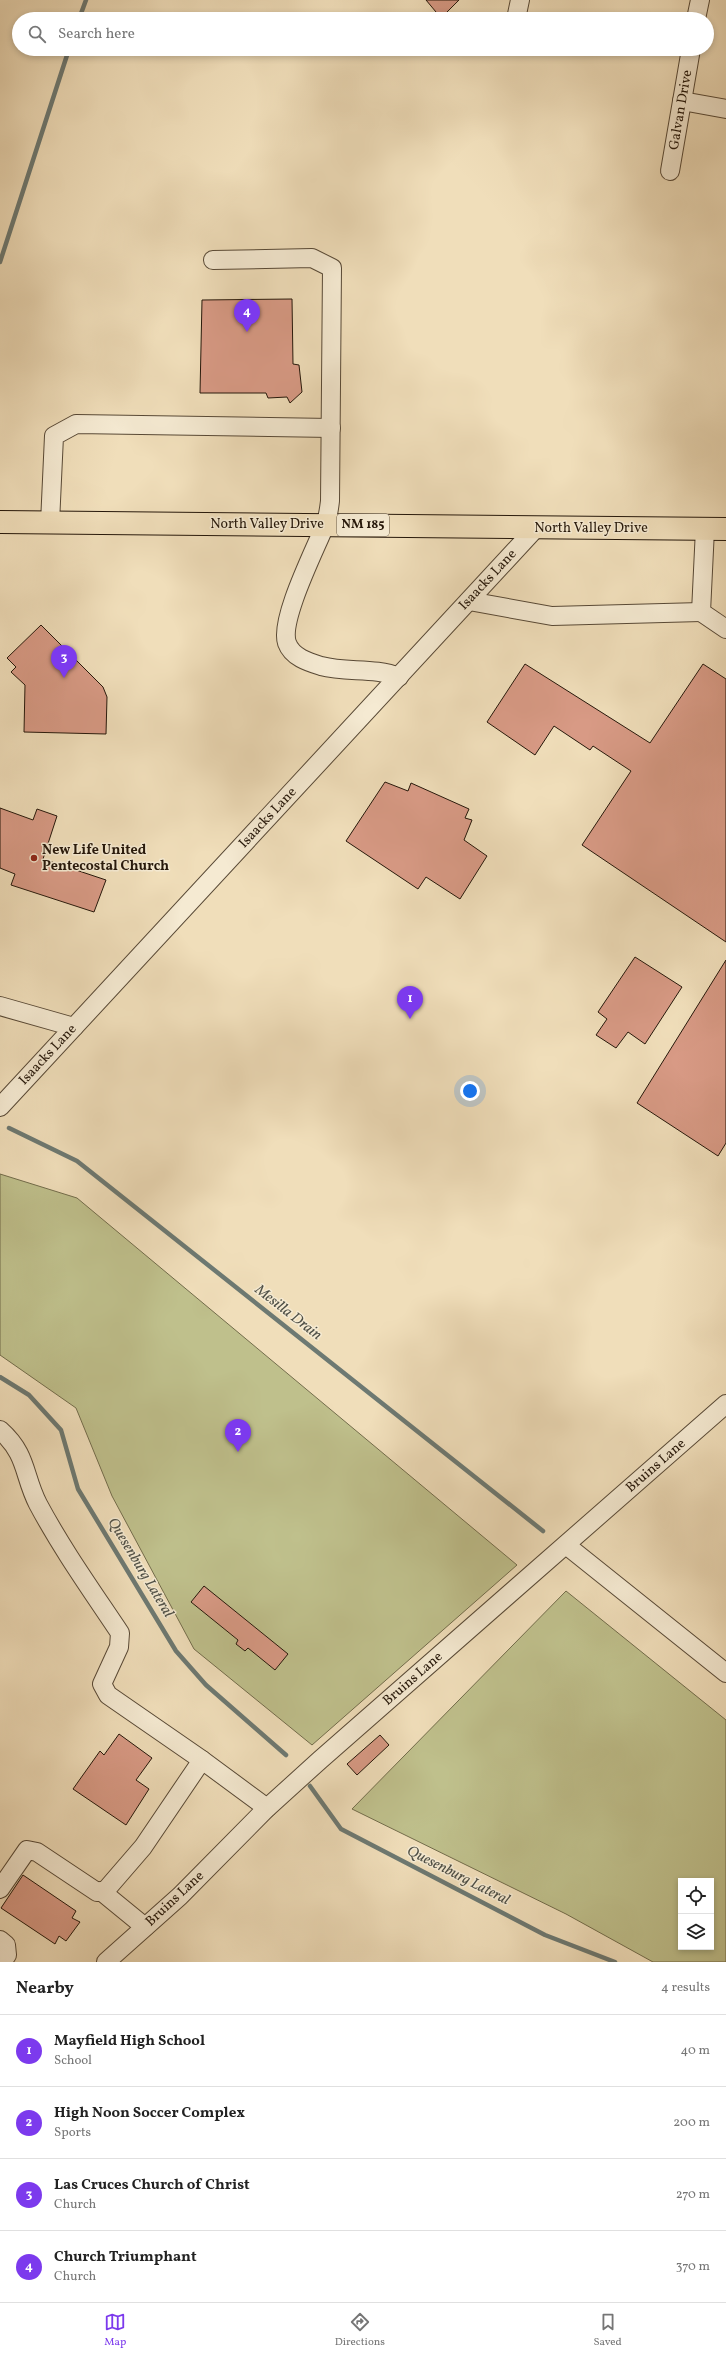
<!DOCTYPE html>
<html lang="en">
<head>
<meta charset="utf-8">
<style>
	:root { --surface:#fff; --page:#f2f2f2; --text:#222; --muted:#767676; --line:#e0e0e0; --accent:#7c3aed }
	body { margin:0; font-family:Vollkorn,serif; background:var(--page); color:var(--text) }
	.controls { position:absolute; right:12px; bottom:12px; display:grid; overflow:hidden; border-radius:0px; box-shadow:0 2px 6px #0003 }
	.controls button { width:36px; height:36px; display:grid; place-items:center; padding:0; border:0; border-bottom:1px solid var(--line); background:var(--surface); color:var(--text); font:20px sans-serif }
	.you { position:absolute; left:470px; top:1091px; width:14px; height:14px; margin:-10px; border:3px solid #fff; border-radius:50%; background:#1a73e8; box-shadow:0 0 0 6px #1a73e833 }
	.badge { display:grid; place-items:center; width:26px; height:26px; border-radius:50%; background:var(--accent); color:#fff; font-size:13px; font-weight:700 }
	.pin { position:absolute; translate:-50% -33px; filter:drop-shadow(0 1px 2px #0008) }
	.pin::after { content:''; position:absolute; top:21px; width:14px; height:12px; background:inherit; clip-path:polygon(0 0,100% 0,50% 100%) }
	.list { margin:0; padding:0; list-style:none }
	h2 { display:flex; justify-content:space-between; align-items:center; height:52px; margin:0; padding:0 16px; font-size:17px }
	h2 small { font-size:13px; font-weight:400; color:var(--muted) }
	.list li { display:grid; grid-template-columns:26px 1fr auto; gap:12px; align-items:center; box-sizing:border-box; height:72px; padding:0 16px; border-top:1px solid var(--line) }
	.list b { display:block; font-size:15px; white-space:nowrap }
	.list p { margin:0; font-size:13px; white-space:nowrap; color:var(--muted) }
	.list em { font-size:13px; font-style:normal; color:var(--muted) }
	.icon { flex:none; width:22px; height:22px; fill:none; stroke:currentColor; stroke-width:2; stroke-linecap:round; stroke-linejoin:round }
	.map { position:relative; flex:none; width:726px; height:1962px; overflow:hidden }
	.search { position:absolute; background:var(--surface); box-shadow:0 2px 6px #0003; left:12px; right:12px; top:12px; height:44px; display:flex; align-items:center; gap:10px; box-sizing:border-box; padding:0 14px; border-radius:22px; color:var(--muted); font-size:15px }
	.sheet { height:340px; background:var(--surface) }
	nav { display:flex; justify-content:space-around; align-items:center; box-sizing:border-box; height:56px; border-top:1px solid var(--line); background:var(--surface); font-size:11px; color:var(--muted) }
	nav a { display:grid; justify-items:center; gap:2px }
	nav .on { color:var(--accent) }
	.map>svg:first-child { display:block }
	.green { fill:#bfc08c; stroke:#726c4b; fill-rule:evenodd }
	.lines { fill:none; stroke-linecap:round; stroke-linejoin:round }
	.stream { stroke:#6d7972; stroke-width:4.5 }
	.building { fill:#d89a85; stroke:#25170a }
	.minor-casing { stroke:#584936; stroke-width:20 }
	.major-casing { stroke:#25170a; stroke-width:24 }
	.minor { stroke:#f5ead2; stroke-width:18 }
	.major { stroke:#f0deba; stroke-width:22 }
	.poi-dot { fill:#8f2418; stroke:#f5ead2; stroke-width:1.5 }
	.labels { text-anchor:middle; dominant-baseline:central; stroke-width:3; stroke-linejoin:round; paint-order:stroke }
	.shield { fill:#f5ead2; stroke:#635646; stroke-width:1 }
	.shield-label { font-size:13px; font-weight:bold; fill:#25170a }
	.street-label { font-size:14px; fill:#25170a; stroke:#f5ead2 }
	.poi-label { font-size:14px; font-weight:bold; fill:#25170a; stroke:#f5ead2; text-anchor:start }
	.water-label { font-size:15px; font-style:italic; fill:#4f5047; stroke:#f5ead2 }
</style>
</head>
<body>
<div class="map">
<svg width="726" height="1962" viewBox="0 0 726 1962">
	<rect width="100%" height="100%" fill="#f0deba"/>
	<filter id="stains"><feTurbulence type="fractalNoise" baseFrequency=".005" numOctaves="4"/><feColorMatrix values="0 0 0 0 .2 0 0 0 0 .09 0 0 0 0 .02 0 0 0 .5 -.17"/></filter>
	<radialGradient id="worn" r=".72"><stop offset=".6" stop-color="#630" stop-opacity="0"/><stop offset="1" stop-color="#630" stop-opacity=".3"/></radialGradient>
	<!-- green -->
	<g class="green">
		<polygon points="0,1174 77,1198 517,1565 312,1745 194,1649 112,1496 76,1408 0,1355"/>
		<path d="M566 1591 726 1720V1962H653L566 1914 352 1809ZM681 1881H711V1947H681Z"/>
	</g>
	<g class="lines">
		<!-- stream -->
		<g class="stream">
			<polyline points="79,19 86,0"/>
			<polyline points="0,262 69,49"/>
			<polyline points="9,1128 77,1161 543,1531"/>
			<polyline points="0,1377 29,1395 61,1430 78,1489 176,1651 206,1685 286,1755"/>
			<polyline points="310,1786 341,1829 545,1935 615,1962"/>
		</g>
	</g>
	<!-- building -->
	<g class="building">
		<polygon points="426,0 459,0 441,18"/>
		<polygon points="292,299 293,364 299,365 302,392 290,403 287,397 268,398 266,393 200,393 202,300"/>
		<polygon points="41,625 103,687 107,697 106,734 24,732 25,685 11,672 16,667 7,658"/>
		<polygon points="525,664 650,743 703,664 726,679 726,942 582,845 631,771 593,746 590,750 554,726 535,755 487,722"/>
		<polygon points="385,782 408,791 411,783 469,809 465,818 472,820 464,840 487,856 460,899 426,877 418,889 346,841"/>
		<polygon points="0,808 33,820 37,809 57,816 43,859 106,880 94,912 11,885 15,874 0,868"/>
		<polygon points="635,957 682,987 645,1044 628,1032 616,1048 596,1035 607,1019 598,1012"/>
		<polygon points="726,960 726,1143 718,1156 637,1103"/>
		<polygon points="204,1586 288,1654 275,1670 248,1648 245,1651 236,1644 238,1640 191,1602"/>
		<polygon points="119,1734 152,1758 136,1780 149,1789 126,1825 73,1789 100,1751 104,1755"/>
		<polygon points="380,1735 389,1745 357,1775 347,1764"/>
		<polygon points="23,1875 76,1911 72,1918 80,1922 66,1941 59,1936 55,1944 1,1908"/>
	</g>
	<g class="lines">
		<!-- minor casing -->
		<g class="minor-casing">
			<g id="minor">
				<polyline points="516,19 520,0"/>
				<polyline points="696,19 700,0"/>
				<polyline points="682,101 726,109"/>
				<polyline points="670,171 691,49"/>
				<path d="M213 260 312 258 332 268 330 501C329 509 328 518 325 525 316 548 279 620 287 643 292 657 308 662 321 666 347 673 374 667 399 677"/>
				<polyline points="50,523 54,436 76,424 331,428"/>
				<polyline points="705,529 701,612 726,629"/>
				<polyline points="469,601 552,616 701,612"/>
				<polyline points="0,1006 74,1027"/>
				<polyline points="0,1107 536,528"/>
				<path d="M0 1430C28 1455 23 1475 38 1504 62 1549 92 1591 120 1633L119 1647 102 1684 108 1695 202 1760 143 1847 105 1891 97 1892 37 1852 27 1850 0 1889"/>
				<polyline points="566,1545 726,1673"/>
				<polyline points="202,1760 267,1808"/>
				<polyline points="101,1891 145,1927"/>
				<polyline points="0,1940 6,1945 7,1955 2,1962"/>
				<polyline points="106,1962 180,1896 267,1808 320,1760 726,1404"/>
			</g>
		</g>
		<!-- major casing -->
		<g class="major-casing">
			<polyline id="major" points="0,522 726,529"/>
		</g>
		<!-- minor -->
		<use href="#minor" class="minor"/>
		<!-- major -->
		<use href="#major" class="major"/>
	</g>
	<!-- markers -->
	<circle class="poi-dot" cx="34" cy="858" r="4"/>
	<g class="labels">
		<!-- shield labels -->
		<rect class="shield" x="337" y="514" width="52" height="22" rx="3"/>
		<g class="shield-label">
			<text x="363" y="525">NM 185</text>
		</g>
		<!-- street labels -->
		<g class="street-label">
			<text transform="translate(681 110) rotate(-80)">Galvan Drive</text>
			<text x="267" y="524">North Valley Drive</text>
			<text x="591" y="528">North Valley Drive</text>
			<text transform="translate(488 580) rotate(-47)">Isaacks Lane</text>
			<text transform="translate(268 818) rotate(-47)">Isaacks Lane</text>
			<text transform="translate(48 1055) rotate(-47)">Isaacks Lane</text>
			<text transform="translate(656 1466) rotate(-41)">Bruins Lane</text>
			<text transform="translate(413 1679) rotate(-41)">Bruins Lane</text>
			<text transform="translate(175 1899) rotate(-43)">Bruins Lane</text>
		</g>
		<!-- poi labels -->
		<g class="poi-label">
			<text x="42" y="850">New Life United<tspan x="42" dy="16">Pentecostal Church</tspan></text>
		</g>
		<!-- water labels -->
		<g class="water-label">
			<text transform="translate(288 1313) rotate(38)">Mesilla Drain</text>
			<text transform="translate(140 1568) rotate(59)">Quesenburg Lateral</text>
			<text transform="translate(458 1876) rotate(27)">Quesenburg Lateral</text>
		</g>
	</g>
	<rect width="100%" height="100%" filter="url(#stains)"/>
	<rect width="100%" height="100%" fill="url(#worn)"/>
</svg>
<div class="controls">
<button><svg class="icon" aria-label="locate" viewBox="0 0 24 24"><circle cx="12" cy="12" r="6"/><path d="M12 2v4M12 18v4M2 12h4M18 12h4"/></svg></button>
<button><svg class="icon" aria-label="layers" viewBox="0 0 24 24"><path d="M12 4l9 5-9 5-9-5zM3 14l9 5 9-5"/></svg></button>
</div>
<div class="you"></div>
<div class="pin badge" style="left:410px;top:1019px">1</div>
<div class="pin badge" style="left:238px;top:1452px">2</div>
<div class="pin badge" style="left:64px;top:678px">3</div>
<div class="pin badge" style="left:247px;top:332px">4</div>
<div class="search"><svg class="icon" aria-label="search" viewBox="0 0 24 24"><circle cx="10" cy="10" r="6"/><path d="M15 15l6 6"/></svg>Search here</div>
</div>
<section class="sheet">
<h2>Nearby<small>4 results</small></h2>
<ul class="list">
<li><span class="badge">1</span><div><b>Mayfield High School</b><p>School</p></div><em>40 m</em></li>
<li><span class="badge">2</span><div><b>High Noon Soccer Complex</b><p>Sports</p></div><em>200 m</em></li>
<li><span class="badge">3</span><div><b>Las Cruces Church of Christ</b><p>Church</p></div><em>270 m</em></li>
<li><span class="badge">4</span><div><b>Church Triumphant</b><p>Church</p></div><em>370 m</em></li>
</ul>
</section>
<nav>
<a class="on"><svg class="icon" aria-label="map" viewBox="0 0 24 24"><path d="M3 6l6-2 6 2 6-2v14l-6 2-6-2-6 2zM9 4v14M15 6v14"/></svg>Map</a>
<a><svg class="icon" aria-label="directions" viewBox="0 0 24 24"><path d="M12 3l9 9-9 9-9-9zM9 14v-3h6M13 9l2 2-2 2"/></svg>Directions</a>
<a><svg class="icon" aria-label="saved" viewBox="0 0 24 24"><path d="M7 4h10v16l-5-4-5 4z"/></svg>Saved</a>
</nav>
</body>
</html>
